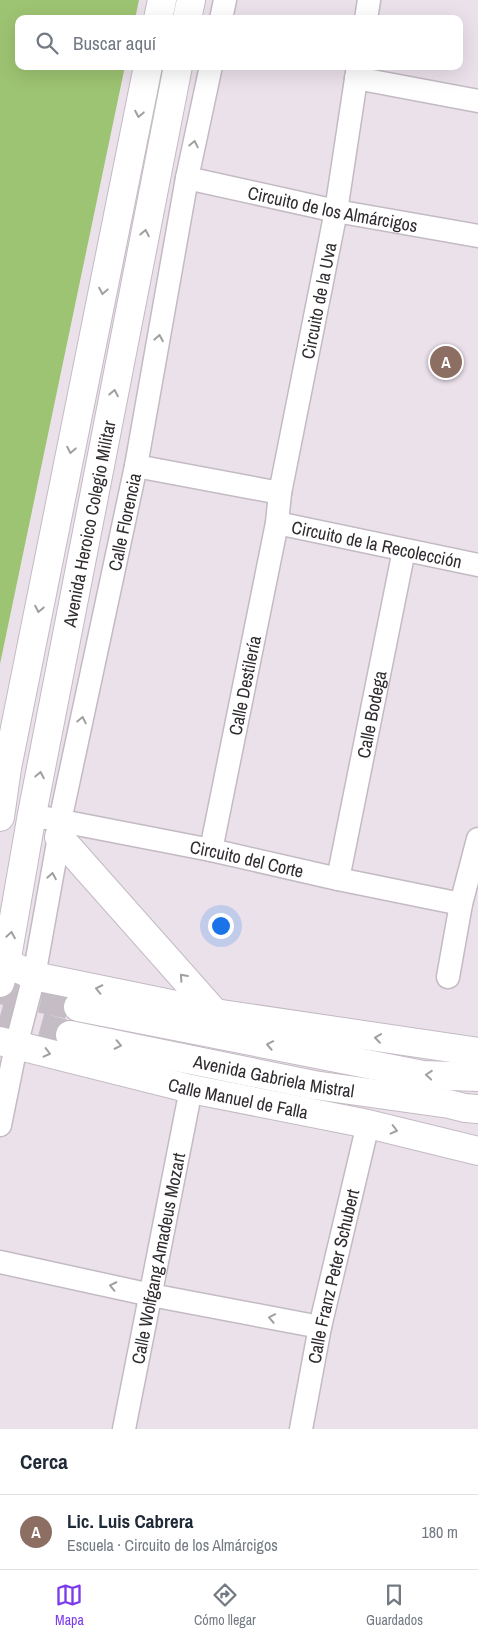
<!DOCTYPE html>
<html lang="es">
<head>
<meta charset="utf-8">
<style>
	:root { --surface:#fff; --page:#f2f2f3; --text:#1f2937; --muted:#747a83; --line:#e0e1e3; --accent:#7c3aed }
	body { margin:0; font-family:"Archivo Narrow",sans-serif; background:var(--page); color:var(--text) }
	.you { position:absolute; left:220px; top:925px; width:18px; height:18px; margin:-12px; border:4px solid #fff; border-radius:50%; background:#1a73e8; box-shadow:0 0 0 8px #1a73e833 }
	.badge { display:grid; place-items:center; width:32px; height:32px; border-radius:50%; background:var(--accent); color:#fff; font-size:16px; font-weight:700 }
	.pin { position:absolute; translate:-50% -50%; border:2px solid #fff; box-shadow:0 1px 5px #0006 }
	.list { margin:0; padding:0; list-style:none }
	h2 { display:flex; justify-content:space-between; align-items:center; height:65px; margin:0; padding:0 20px; font-size:21px }
	h2 small { font-size:16px; font-weight:400; color:var(--muted) }
	.list li { display:grid; grid-template-columns:32px 1fr auto; gap:15px; align-items:center; box-sizing:border-box; height:75px; padding:0 20px; border-top:1px solid var(--line) }
	.list b { display:block; font-size:19px; white-space:nowrap }
	.list p { margin:0; font-size:16px; white-space:nowrap; color:var(--muted) }
	.list em { font-size:16px; font-style:normal; color:var(--muted) }
	.icon { flex:none; width:28px; height:28px; fill:none; stroke:currentColor; stroke-width:2; stroke-linecap:round; stroke-linejoin:round }
	.map { position:relative; flex:none; width:478px; height:1429px; overflow:hidden }
	.search { position:absolute; background:var(--surface); box-shadow:0 5px 20px #0002; left:15px; right:15px; top:15px; height:55px; display:flex; align-items:center; gap:12px; box-sizing:border-box; padding:0 18px; border-radius:10px; color:var(--muted); font-size:19px }
	.sheet { height:140px; background:var(--surface) }
	nav { display:flex; justify-content:space-around; align-items:center; box-sizing:border-box; height:70px; border-top:1px solid var(--line); background:var(--surface); font-size:14px; color:var(--muted) }
	nav a { display:grid; justify-items:center; gap:2px }
	nav .on { color:var(--accent) }
	.map>svg:first-child { display:block }
	.green { fill:#9dc472 }
	.lines { fill:none; stroke-linecap:round; stroke-linejoin:round }
	.secondary-tunnel { stroke:#c5bdc5; stroke-width:28; stroke-dasharray:28 14; stroke-linecap:butt }
	.street-casing { stroke:#c3bac4; stroke-width:25 }
	.secondary-casing { stroke:#c3bac4; stroke-width:30 }
	.street { stroke:#fff; stroke-width:22 }
	.secondary { stroke:#fff; stroke-width:28 }
	.oneway { stroke:#a1a0a1 }
	.labels { text-anchor:middle; dominant-baseline:central; stroke-width:4; stroke-linejoin:round; paint-order:stroke }
	.street-label { font-size:18px; fill:#2f2b2f; stroke:#f8eff9 }
</style>
</head>
<body>
<div class="map">
<svg width="478" height="1429" viewBox="0 0 478 1429">
	<rect width="100%" height="100%" fill="#ebe1eb"/>
	<!-- green -->
	<polygon class="green" points="0,0 139,0 135,19 19,19 19,66 125,66 0,664"/>
	<g class="lines">
		<!-- secondary-tunnel -->
		<g class="secondary-tunnel">
			<polyline points="0,990 78,1007"/>
			<polyline points="0,1016 70,1035"/>
		</g>
		<!-- street casing -->
		<g class="street-casing">
			<g id="street">
				<polyline points="221,19 225,0"/>
				<polyline points="366,19 369,0"/>
				<polyline points="356,78 478,101"/>
				<path id="s1" d="M187 178 336 211 478 236"/>
				<polyline points="136,466 280,493"/>
				<path id="s2" d="M277 523 478 565"/>
				<path id="s3" d="M46 818 211 850 338 879 461 904"/>
				<path id="s4" d="M211 850 277 523 280 493 336 211 358 66"/>
				<path id="s5" d="M338 879 404 550"/>
				<polyline points="448,977 461,904 478,839"/>
				<path id="s6" d="M0 1125 16 1046 34 976 59 837 60 821 136 466 187 178 211 66"/>
				<polyline points="0,1262 151,1295 320,1327"/>
				<path id="s7" d="M124 1429 191 1089"/>
				<path id="s8" d="M301 1429 320 1327 368 1124"/>
			</g>
		</g>
		<!-- secondary casing -->
		<g class="secondary-casing">
			<g id="secondary">
				<polyline points="158,19 162,0"/>
				<polyline points="187,19 191,0"/>
				<polyline points="0,817 7,768 148,66"/>
				<polyline points="59,837 215,1013"/>
				<polyline points="0,960 34,976 215,1013 478,1052"/>
				<path id="s9" d="M0 983 6 963 32 814 178 66"/>
				<polyline points="78,1007 423,1075 478,1077"/>
				<path id="s10" d="M70 1035 314 1085 449 1104 465 1108 478 1109"/>
				<path id="s11" d="M0 1041 191 1089 368 1124 478 1151"/>
			</g>
		</g>
		<!-- street -->
		<use href="#street" class="street"/>
		<!-- secondary -->
		<use href="#secondary" class="secondary"/>
	</g>
	<!-- one-way arrows -->
	<defs><path id="oneway-chevron" d="M-2-3.5L2.5 0L-2 3.5" fill="none" stroke-width="1.6" stroke-linecap="round" stroke-linejoin="round" transform="scale(1.25)"/></defs>
	<g class="oneway">
		<use href="#oneway-chevron" transform="translate(139 114) rotate(101)"/>
		<use href="#oneway-chevron" transform="translate(194 144) rotate(-78)"/>
		<use href="#oneway-chevron" transform="translate(145 233) rotate(-79)"/>
		<use href="#oneway-chevron" transform="translate(103 291) rotate(101)"/>
		<use href="#oneway-chevron" transform="translate(159 338) rotate(-80)"/>
		<use href="#oneway-chevron" transform="translate(114 393) rotate(-79)"/>
		<use href="#oneway-chevron" transform="translate(71 450) rotate(101)"/>
		<use href="#oneway-chevron" transform="translate(39 609) rotate(101)"/>
		<use href="#oneway-chevron" transform="translate(82 720) rotate(-78)"/>
		<use href="#oneway-chevron" transform="translate(40 775) rotate(-79)"/>
		<use href="#oneway-chevron" transform="translate(52 876) rotate(-80)"/>
		<use href="#oneway-chevron" transform="translate(11 935) rotate(-80)"/>
		<use href="#oneway-chevron" transform="translate(183 977) rotate(-132)"/>
		<use href="#oneway-chevron" transform="translate(99 989) rotate(-168)"/>
		<use href="#oneway-chevron" transform="translate(378 1038) rotate(-172)"/>
		<use href="#oneway-chevron" transform="translate(118 1045) rotate(12)"/>
		<use href="#oneway-chevron" transform="translate(270 1045) rotate(-169)"/>
		<use href="#oneway-chevron" transform="translate(47 1053) rotate(14)"/>
		<use href="#oneway-chevron" transform="translate(429 1075) rotate(-176)"/>
		<use href="#oneway-chevron" transform="translate(394 1130) rotate(14)"/>
		<use href="#oneway-chevron" transform="translate(113 1286) rotate(-168)"/>
		<use href="#oneway-chevron" transform="translate(272 1318) rotate(-169)"/>
	</g>
	<g class="labels">
		<!-- street labels -->
		<g class="street-label">
			<text stroke="none"><textPath href="#s1" startOffset="149">Circuito de los Almárcigos</textPath></text>
			<text stroke="none"><textPath href="#s4" startOffset="560">Circuito de la Uva</textPath></text>
			<text stroke="none"><textPath href="#s6" startOffset="616">Calle Florencia</textPath></text>
			<text stroke="none"><textPath href="#s9" startOffset="468">Avenida Heroico Colegio Militar</textPath></text>
			<text stroke="none"><textPath href="#s2" startOffset="102">Circuito de la Recolección</textPath></text>
			<text stroke="none"><textPath href="#s4" startOffset="168">Calle Destilería</textPath></text>
			<text stroke="none"><textPath href="#s5" startOffset="168">Calle Bodega</textPath></text>
			<text stroke="none"><textPath href="#s3" startOffset="205">Circuito del Corte</textPath></text>
			<text stroke="none"><textPath href="#s10" startOffset="208">Avenida Gabriela Mistral</textPath></text>
			<text stroke="none"><textPath href="#s11" startOffset="245">Calle Manuel de Falla</textPath></text>
			<text stroke="none"><textPath href="#s7" startOffset="174">Calle Wolfgang Amadeus Mozart</textPath></text>
			<text stroke="none"><textPath href="#s8" startOffset="156">Calle Franz Peter Schubert</textPath></text>
		</g>
	</g>
</svg>
<div class="you"></div>
<div class="pin badge" style="left:446px;top:362px;background:#8d6e63">A</div>
<div class="search"><svg class="icon" aria-label="search" viewBox="0 0 24 24"><circle cx="10" cy="10" r="6"/><path d="M15 15l6 6"/></svg>Buscar aquí</div>
</div>
<section class="sheet">
<h2>Cerca<small></small></h2>
<ul class="list">
<li><span class="badge" style="background:#8d6e63">A</span><div><b>Lic. Luis Cabrera</b><p>Escuela · Circuito de los Almárcigos</p></div><em>180 m</em></li>
</ul>
</section>
<nav>
<a class="on"><svg class="icon" aria-label="map" viewBox="0 0 24 24"><path d="M3 6l6-2 6 2 6-2v14l-6 2-6-2-6 2zM9 4v14M15 6v14"/></svg>Mapa</a>
<a><svg class="icon" aria-label="directions" viewBox="0 0 24 24"><path d="M12 3l9 9-9 9-9-9zM9 14v-3h6M13 9l2 2-2 2"/></svg>Cómo llegar</a>
<a><svg class="icon" aria-label="saved" viewBox="0 0 24 24"><path d="M7 4h10v16l-5-4-5 4z"/></svg>Guardados</a>
</nav>
</body>
</html>
